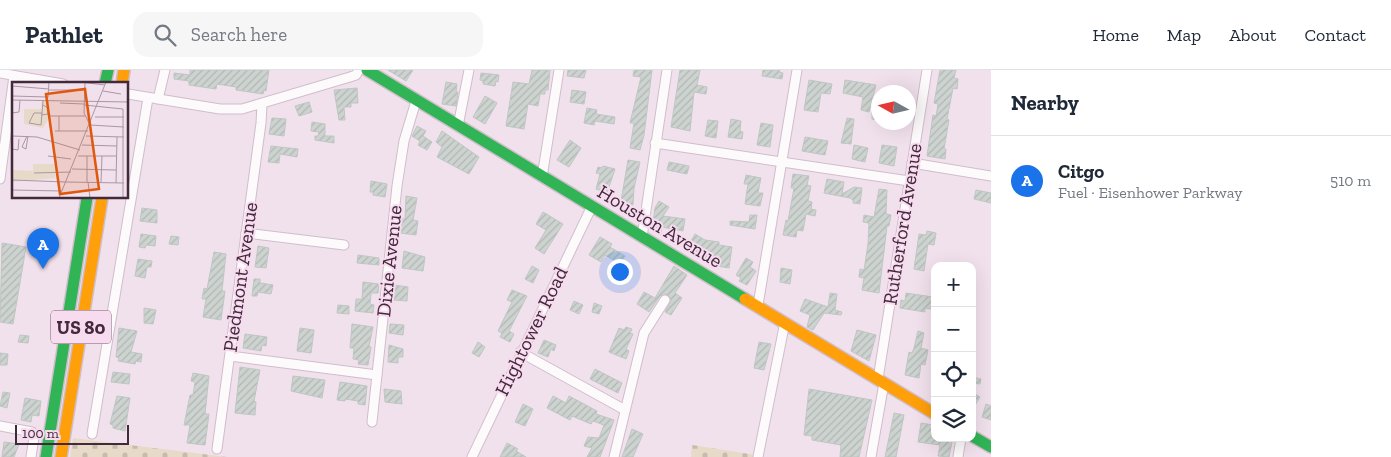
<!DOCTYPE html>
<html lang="en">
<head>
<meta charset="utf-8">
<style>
	:root { --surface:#fff; --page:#f6f6f7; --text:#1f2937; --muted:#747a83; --line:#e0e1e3; --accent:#1a73e8 }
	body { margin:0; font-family:"Zilla Slab",serif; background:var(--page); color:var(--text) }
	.controls { position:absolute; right:15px; bottom:15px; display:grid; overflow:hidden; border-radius:10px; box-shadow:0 5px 20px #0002 }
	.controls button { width:45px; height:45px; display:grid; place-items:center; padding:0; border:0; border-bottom:1px solid var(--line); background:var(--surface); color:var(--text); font:25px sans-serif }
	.compass { position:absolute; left:871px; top:15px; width:45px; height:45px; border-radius:50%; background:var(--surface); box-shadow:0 5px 20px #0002; rotate:278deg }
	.scale { position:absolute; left:15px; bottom:12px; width:114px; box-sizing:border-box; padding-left:5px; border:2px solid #42293b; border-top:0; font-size:14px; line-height:18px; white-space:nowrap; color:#42293b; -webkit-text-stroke:4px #f7dbee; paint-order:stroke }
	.you { position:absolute; left:619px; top:201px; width:18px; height:18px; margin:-12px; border:4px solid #fff; border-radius:50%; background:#1a73e8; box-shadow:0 0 0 8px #1a73e833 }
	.badge { display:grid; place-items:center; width:32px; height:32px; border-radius:50%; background:var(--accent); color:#fff; font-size:16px; font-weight:700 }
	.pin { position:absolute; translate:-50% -41px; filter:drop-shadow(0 1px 2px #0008) }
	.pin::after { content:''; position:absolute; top:26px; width:18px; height:15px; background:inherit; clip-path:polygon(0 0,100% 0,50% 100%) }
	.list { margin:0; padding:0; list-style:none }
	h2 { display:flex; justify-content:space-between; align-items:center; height:65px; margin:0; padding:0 20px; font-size:21px }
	h2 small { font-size:16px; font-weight:400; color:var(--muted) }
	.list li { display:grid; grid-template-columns:32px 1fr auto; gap:15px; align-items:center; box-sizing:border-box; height:90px; padding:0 20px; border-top:1px solid var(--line) }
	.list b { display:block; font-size:19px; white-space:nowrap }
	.list p { margin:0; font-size:16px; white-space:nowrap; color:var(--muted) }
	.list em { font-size:16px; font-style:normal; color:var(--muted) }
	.icon { flex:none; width:28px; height:28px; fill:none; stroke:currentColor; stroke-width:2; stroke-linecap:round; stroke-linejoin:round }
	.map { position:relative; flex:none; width:991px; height:387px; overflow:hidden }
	header { display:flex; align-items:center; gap:30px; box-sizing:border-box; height:70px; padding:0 25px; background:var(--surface); border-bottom:1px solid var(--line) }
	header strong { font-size:24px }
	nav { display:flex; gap:28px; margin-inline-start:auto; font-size:18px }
	.search { width:350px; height:45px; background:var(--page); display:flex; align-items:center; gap:12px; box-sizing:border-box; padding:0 18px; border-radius:15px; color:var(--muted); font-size:19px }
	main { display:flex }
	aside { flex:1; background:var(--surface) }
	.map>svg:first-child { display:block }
	.cemetery { fill:url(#cemetery-stones) }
	.building { fill:url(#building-hatch); stroke:#bfc6c3 }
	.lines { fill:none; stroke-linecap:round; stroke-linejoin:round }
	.street-casing { stroke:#d0bdcb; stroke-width:11 }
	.fast-casing { stroke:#d0bdcb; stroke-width:14 }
	.slow-casing { stroke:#d0bdcb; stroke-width:14 }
	.street { stroke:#fdfafc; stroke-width:9 }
	.fast { stroke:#30b455; stroke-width:11 }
	.slow { stroke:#ff9f0a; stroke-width:11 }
	.labels { text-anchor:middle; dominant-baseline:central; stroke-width:4; stroke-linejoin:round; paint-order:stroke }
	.shield { fill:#f7dbee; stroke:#785e71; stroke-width:1 }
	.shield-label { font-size:19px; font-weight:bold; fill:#42293b }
	.street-label { font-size:20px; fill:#42293b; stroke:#f7dbee }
	.inset-road { fill:none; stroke:#ab97a5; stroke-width:1 }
	.view { fill:#e0570e; fill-opacity:0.15; stroke:#e0570e; stroke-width:2.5 }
	.inset-edge { fill:none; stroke:#42293b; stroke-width:2.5 }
</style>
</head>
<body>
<header>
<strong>Pathlet</strong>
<div class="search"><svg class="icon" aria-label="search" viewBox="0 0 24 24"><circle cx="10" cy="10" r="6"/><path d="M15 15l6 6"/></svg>Search here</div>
<nav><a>Home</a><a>Map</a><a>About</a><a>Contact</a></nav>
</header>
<main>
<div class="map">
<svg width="991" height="387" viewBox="0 0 991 387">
	<defs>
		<pattern id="cemetery-stones" width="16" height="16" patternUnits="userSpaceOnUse" patternTransform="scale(1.25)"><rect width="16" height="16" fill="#e7dac8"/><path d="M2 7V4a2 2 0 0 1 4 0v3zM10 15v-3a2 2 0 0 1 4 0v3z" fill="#c7bbad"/></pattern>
		<pattern id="building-hatch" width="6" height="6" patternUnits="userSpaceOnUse" patternTransform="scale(1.25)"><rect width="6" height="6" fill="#cdd4d0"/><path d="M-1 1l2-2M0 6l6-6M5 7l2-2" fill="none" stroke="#b1b6b4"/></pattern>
	</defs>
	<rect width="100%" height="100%" fill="#f1e1ec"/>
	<!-- cemetery -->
	<g class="cemetery">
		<polygon points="73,368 227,387 70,387"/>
		<polygon points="692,375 756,385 756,387 691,387"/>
	</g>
	<!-- building -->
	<g class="building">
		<polygon points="190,0 269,0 266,21 264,20 263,24 236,20 236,17 217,14 216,19 189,15 189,11 174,9 174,3 190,5"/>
		<polygon points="388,0 413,0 406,11"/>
		<polygon points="532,0 550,0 548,20 545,20 545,24 540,24 538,36 528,34 524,59 506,56 513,12 529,14"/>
		<polygon points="568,0 586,0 584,8 567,6"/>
		<polygon points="634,0 652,0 644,65 640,80 630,78 634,53 630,53 641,7 633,6"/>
		<polygon points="680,0 700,0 697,15 707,17 706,24 694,22 690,61 671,57"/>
		<polygon points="763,0 780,0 779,2 783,3 782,9 762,6"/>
		<polygon points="940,0 956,0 954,8 958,9 957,19 953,18 947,49 949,50 944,79 946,79 945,89 927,86 933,45 936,46 938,34 934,33"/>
		<polygon points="481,3 499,5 498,12 496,11 495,16 483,14 483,11 480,10"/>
		<polygon points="809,10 832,14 830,24 821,23 818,42 804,40"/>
		<polygon points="845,10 876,15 869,42 861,40 863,27 843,23"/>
		<polygon points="446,12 457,14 456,22 458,22 456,36 442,34"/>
		<polygon points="357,18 358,33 351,33 351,37 344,37 345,50 339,50 334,20"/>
		<polygon points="572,20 586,22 584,34 570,32"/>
		<polygon points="485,26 497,33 485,54 473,47"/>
		<polygon points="309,32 312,42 299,46 295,36"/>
		<polygon points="587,38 597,40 596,44 615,47 614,54 595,51 594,55 584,53"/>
		<polygon points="872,42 878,43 878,50 872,49"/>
		<polygon points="272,48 286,49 284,66 269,64"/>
		<polygon points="847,48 854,49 851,74 841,73"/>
		<polygon points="731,49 741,51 740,61 743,62 742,69 728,67"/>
		<polygon points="708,50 718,51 716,68 705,66"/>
		<polygon points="312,52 325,54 325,66 334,66 334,73 315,70 315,66 318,66 319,62 311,61"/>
		<polygon points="761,53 773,55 770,77 757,75"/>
		<polygon points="417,56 426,61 423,66 432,72 427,80 418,75 420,71 412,66"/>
		<polygon points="442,61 479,87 469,104 437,87 442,77 436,72"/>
		<polygon points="805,67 828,71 825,85 802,81"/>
		<polygon points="570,70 581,78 569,97 557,90"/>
		<polygon points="854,75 868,78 865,92 852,89"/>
		<polygon points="882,75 897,77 894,96 879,93"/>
		<polygon points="271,76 298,79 297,87 280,84 279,93 268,92"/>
		<polygon points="628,90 640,92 634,118 633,135 621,131"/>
		<polygon points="669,92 689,96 687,104 667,100"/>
		<polygon points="603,96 615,99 607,123 596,119 600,104 596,103 598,97 602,98"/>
		<polygon points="793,104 809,106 807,115 811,116 808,131 812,132 811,139 816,140 815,146 806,144 803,161 797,160 796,167 783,165 786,150 788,151 794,118 791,118"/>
		<polygon points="746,105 761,108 758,123 763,123 760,136 745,134 748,114 744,114"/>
		<polygon points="827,109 844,112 842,124 854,117 862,118 860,134 853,133 853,130 850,128 824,123"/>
		<polygon points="371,111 387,114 385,127 373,125 373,122 370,122"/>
		<polygon points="879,119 887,120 886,144 891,145 889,156 887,156 879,223 862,220 864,208 859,207 860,199 864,200 868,174 869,153 863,152 864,145 874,147"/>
		<polygon points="976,120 991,123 991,133 974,129"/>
		<polygon points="406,126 417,128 413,150 418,151 416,165 400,163 402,149 405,149"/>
		<polygon points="659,131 669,137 663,146 685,149 683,161 662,157 661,165 652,160 655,138"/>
		<polygon points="142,138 157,140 157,153 140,151"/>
		<polygon points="543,142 563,154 544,184 535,178 546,160 536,154"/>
		<polygon points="750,145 757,145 755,159 730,155 730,151 749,152"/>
		<polygon points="927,161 936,163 934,175 928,174 924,201 914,199 919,164 926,165"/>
		<polygon points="141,164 156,166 155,176 146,175 145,178 139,177"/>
		<polygon points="695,164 705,170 719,172 719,175 732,177 729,198 717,196 718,191 704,188 687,178"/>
		<polygon points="171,166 179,167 178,175 169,174"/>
		<polygon points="600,167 612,174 610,177 625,186 620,194 605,185 601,192 589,185"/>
		<polygon points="2,173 26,177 13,254 0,252"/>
		<polygon points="258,176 269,178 266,198 255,197"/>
		<polygon points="404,181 425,187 423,201 402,198"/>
		<polygon points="214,182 226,184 222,221 225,221 221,250 203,247 206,229 202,229 204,218 207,219"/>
		<polygon points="358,185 379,188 379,195 357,193"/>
		<polygon points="746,188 753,192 750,197 756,201 747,215 739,211 741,208 736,205"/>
		<polygon points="138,189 152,191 151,197 147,197 145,208 135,206"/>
		<polygon points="532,196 539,200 533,213 525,209"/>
		<polygon points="674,196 687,205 675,223 682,228 671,245 665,242 671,231 670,227 666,224 660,226 649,242 637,234 644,222 655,228"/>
		<polygon points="781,198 792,200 790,214 780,212"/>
		<polygon points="254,209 260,209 260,213 273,215 271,224 258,222 257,226 252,226"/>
		<polygon points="363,212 379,214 378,223 371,223 370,234 374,235 373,243 355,241 356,229 362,229"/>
		<polygon points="394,215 408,217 407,231 393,230"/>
		<polygon points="512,220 527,226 509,261 514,264 510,272 500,267 502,263 498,261 512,232 507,230"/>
		<polygon points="830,223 837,224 835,240 842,242 841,245 824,243 813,260 807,257 810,245 800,241 805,229 828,237"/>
		<polygon points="906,223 933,227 931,239 925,238 925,242 900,238 901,230 905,231"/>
		<polygon points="574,231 583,235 579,244 570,240"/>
		<polygon points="594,233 602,236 599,244 592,242"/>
		<polygon points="338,235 349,236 349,244 337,243"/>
		<polygon points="144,238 156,240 153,254 144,253"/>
		<polygon points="352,254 373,257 369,276 371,277 368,295 358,294 359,290 353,289 354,278 350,278"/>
		<polygon points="390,254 404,255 403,265 389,263"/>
		<polygon points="626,257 632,259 630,263 633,264 626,279 629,281 626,289 609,282 619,258 624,260"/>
		<polygon points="119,258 137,261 131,282 142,284 141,292 136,291 135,294 118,291 119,288 116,287"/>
		<polygon points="300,258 314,260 311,283 297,281"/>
		<polygon points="857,260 876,265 869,291 851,281"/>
		<polygon points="918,261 924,263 921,278 928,280 925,295 921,294 919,308 905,305 909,282 912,283 914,278"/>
		<polygon points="245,264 267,267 266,276 262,275 261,281 243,278"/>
		<polygon points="20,265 29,266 28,273 18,272"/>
		<polygon points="544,270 556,275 554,281 551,279 548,287 538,283"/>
		<polygon points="478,272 485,277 479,287 472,283"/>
		<polygon points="759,272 771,274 764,300 754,298"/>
		<polygon points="389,275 403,279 403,287 398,287 398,293 388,292"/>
		<polygon points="0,283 8,284 7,295 0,295"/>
		<polygon points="240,297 260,300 254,331 256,332 255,345 235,343"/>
		<polygon points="595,299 622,313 618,323 590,309"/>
		<polygon points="113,302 130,304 129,314 111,312"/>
		<polygon points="193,303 209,306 205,344 209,344 205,375 187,373 190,355 184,355 190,325 193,325 195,312 191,311"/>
		<polygon points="293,306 325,310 322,328 291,321"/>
		<polygon points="972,307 981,309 980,314 972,313"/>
		<polygon points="340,312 367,316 365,335 358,334 358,331 345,329 345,331 337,330"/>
		<polygon points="384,319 401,321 402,334 385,332"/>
		<polygon points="809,319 872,330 859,387 840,387 841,375 812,370 812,366 804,365"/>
		<polygon points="3,322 10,323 7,338 0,336"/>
		<polygon points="972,322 980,327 972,340"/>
		<polygon points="117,326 130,328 125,361 113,358 113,355 110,354"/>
		<polygon points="553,326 566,333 569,326 597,341 596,344 614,350 600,387 587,387 592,378 584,376 588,367 599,368 604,355 593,351 591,354 572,346 570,350 547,338"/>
		<polygon points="25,328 41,331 39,346 32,345 31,352 21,350"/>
		<polygon points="523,334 533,339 525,356 515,352"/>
		<polygon points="986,334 991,336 991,350 982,347"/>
		<polygon points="894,343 904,345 896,387 885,387"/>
		<polygon points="921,353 933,355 931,368 949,368 949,371 952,372 949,387 938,386 940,375 918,372"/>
		<polygon points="632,359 643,364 633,387 622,387"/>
		<polygon points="4,372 19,374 14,387 2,387"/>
		<polygon points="507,373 518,379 516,381 526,387 500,387"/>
	</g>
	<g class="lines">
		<!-- street casing -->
		<g class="street-casing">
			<g id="street">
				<polyline points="0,3 63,14"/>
				<polyline points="128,24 220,39 242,39 350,7 356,5 359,0"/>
				<polyline points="158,29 165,0"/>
				<polyline points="458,56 469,0"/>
				<polyline points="655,73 909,111"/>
				<polyline points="912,93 991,106"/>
				<polyline points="542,107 559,0"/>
				<polyline points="0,109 14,6"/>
				<polyline points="246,163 344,175"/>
				<polyline points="642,167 667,0"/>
				<polyline points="758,235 797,0"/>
				<polyline points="520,282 625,340"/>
				<polyline points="230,286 377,305"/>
				<polyline points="878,309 927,0"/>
				<polyline points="372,352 397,116 404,71 416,31"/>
				<polyline points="0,356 32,362 34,367 31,387"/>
				<polyline points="92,364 148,28"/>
				<polyline points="217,379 261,53 262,35"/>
				<polyline points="472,387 592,136"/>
				<polyline points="614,387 644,263 665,230"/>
				<polyline points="758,387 785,252"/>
				<polyline points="871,387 884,313"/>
				<polyline points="958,387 961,368"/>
			</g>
		</g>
		<!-- fast casing -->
		<g class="fast-casing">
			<g id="fast">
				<polyline points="367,0 745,229"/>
				<polyline points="105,14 108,0"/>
				<polyline points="972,366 991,377"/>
				<polyline points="46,387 87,128"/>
			</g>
		</g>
		<!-- slow casing -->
		<g class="slow-casing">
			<g id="slow">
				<polyline points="122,14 124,0"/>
				<polyline points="745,229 935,344"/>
				<polyline points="61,387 102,128"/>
			</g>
		</g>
		<!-- street -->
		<use href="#street" class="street"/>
		<!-- fast -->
		<use href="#fast" class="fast"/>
		<!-- slow -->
		<use href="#slow" class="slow"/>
	</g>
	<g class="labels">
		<!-- shield labels -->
		<rect class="shield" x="51" y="240.5" width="60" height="33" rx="4"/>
		<g class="shield-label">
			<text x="81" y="257">US 80</text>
		</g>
		<!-- street labels -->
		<g class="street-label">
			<text transform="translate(902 154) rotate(-81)">Rutherford Avenue</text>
			<text transform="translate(660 156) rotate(31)">Houston Avenue</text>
			<text transform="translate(389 191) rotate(-84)">Dixie Avenue</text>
			<text transform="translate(240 207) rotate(-82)">Piedmont Avenue</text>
			<text transform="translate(531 261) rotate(-64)">Hightower Road</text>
		</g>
	</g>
	<!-- overview -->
	<g transform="translate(12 12)">
		<rect width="116" height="116" fill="#f1e1ec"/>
		<path d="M30 19H37V36L31 46 12 42V27H29ZM21 82H45L43 96 0 100V88L21 89Z" fill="#e7dac8"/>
		<path class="inset-road" d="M68 0 93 3M73 0 72 31 78 43M0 4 37 7M37 8H73M91 9 109 12M0 14 36 15 37 0M0 18 117 20M48 21 72 22M72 23 111 27V116M0 31 7 30 8 18M30 31H22L17 41 29 43 31 19M29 33 36 32V26L31 23M38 34H73M47 34V49M83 35H112M78 43 112 45M43 49H76M0 54 25 55 68 68M15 54 10 65 14 67 16 54M74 54 112 55M70 63 105 64M0 67 6 68 7 57M36 74 59 77M66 74H105M60 87 104 88M22 91 59 90M0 98 54 100M54 100 112 101M75 100V74M76 100 78 116M89 100 90 74M104 101 105 55M0 108 50 109M47 116 94 0"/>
		<path class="view" d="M73 7 87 107 48 112 34 12Z"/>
		<rect width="116" height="116" class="inset-edge"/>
	</g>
</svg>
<div class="controls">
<button>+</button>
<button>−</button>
<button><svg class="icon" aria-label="locate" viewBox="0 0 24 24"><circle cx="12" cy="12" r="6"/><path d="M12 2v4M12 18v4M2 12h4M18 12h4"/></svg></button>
<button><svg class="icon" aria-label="layers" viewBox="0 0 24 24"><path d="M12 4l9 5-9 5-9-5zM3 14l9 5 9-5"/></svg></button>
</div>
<svg class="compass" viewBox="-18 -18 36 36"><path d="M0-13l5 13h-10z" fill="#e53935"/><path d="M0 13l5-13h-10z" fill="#747a83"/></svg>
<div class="scale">100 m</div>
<div class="you"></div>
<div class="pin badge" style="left:43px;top:199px">A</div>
</div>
<aside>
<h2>Nearby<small></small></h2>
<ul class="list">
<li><span class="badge">A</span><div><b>Citgo</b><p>Fuel · Eisenhower Parkway</p></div><em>510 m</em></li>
</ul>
</aside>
</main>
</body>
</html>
